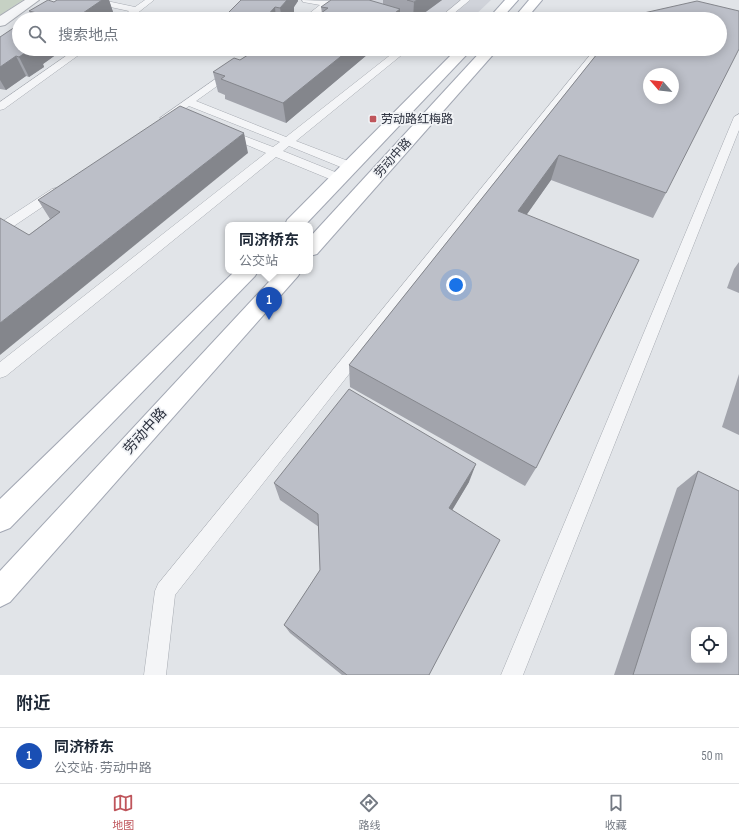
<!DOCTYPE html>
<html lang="zh">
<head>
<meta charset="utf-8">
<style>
	:root { --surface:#fff; --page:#f6f6f7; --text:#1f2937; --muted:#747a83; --line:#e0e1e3; --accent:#bf555b }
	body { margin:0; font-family:"Sofia Sans Condensed","Noto Sans SC",sans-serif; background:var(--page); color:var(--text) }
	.controls { position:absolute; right:12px; bottom:12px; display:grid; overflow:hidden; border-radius:8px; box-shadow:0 2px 10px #0003 }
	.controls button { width:36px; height:36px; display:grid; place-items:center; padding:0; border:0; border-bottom:1px solid var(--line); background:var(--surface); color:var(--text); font:20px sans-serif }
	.compass { position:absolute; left:643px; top:68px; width:36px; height:36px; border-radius:50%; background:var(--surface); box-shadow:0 2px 10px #0003; rotate:298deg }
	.you { position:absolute; left:456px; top:285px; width:14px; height:14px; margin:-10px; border:3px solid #fff; border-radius:50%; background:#1a73e8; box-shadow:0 0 0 6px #1a73e833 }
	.badge { display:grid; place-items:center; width:26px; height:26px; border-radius:50%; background:var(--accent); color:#fff; font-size:13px; font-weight:700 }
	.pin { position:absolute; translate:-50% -33px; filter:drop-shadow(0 1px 2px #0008) }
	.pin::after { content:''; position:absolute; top:21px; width:14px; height:12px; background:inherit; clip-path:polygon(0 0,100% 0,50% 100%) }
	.popup { position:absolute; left:225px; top:222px; width:88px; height:52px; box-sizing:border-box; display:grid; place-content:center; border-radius:8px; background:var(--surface); filter:drop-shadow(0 1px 3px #0005); font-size:13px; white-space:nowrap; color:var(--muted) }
	.popup b { font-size:15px; color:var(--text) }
	.popup::after { content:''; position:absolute; left:50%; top:100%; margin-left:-8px; border:8px solid transparent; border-top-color:var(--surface) }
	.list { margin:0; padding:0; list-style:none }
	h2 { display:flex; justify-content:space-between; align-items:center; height:52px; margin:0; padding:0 16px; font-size:17px }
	h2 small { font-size:13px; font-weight:400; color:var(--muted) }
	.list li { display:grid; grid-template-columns:26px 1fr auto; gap:12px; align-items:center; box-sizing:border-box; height:56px; padding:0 16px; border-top:1px solid var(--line) }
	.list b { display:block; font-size:15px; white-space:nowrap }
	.list p { margin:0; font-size:13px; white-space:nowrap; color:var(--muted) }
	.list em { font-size:13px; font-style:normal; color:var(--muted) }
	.icon { flex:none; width:22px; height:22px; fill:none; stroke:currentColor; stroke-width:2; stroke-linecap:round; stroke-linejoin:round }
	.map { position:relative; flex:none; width:739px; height:675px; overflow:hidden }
	.search { position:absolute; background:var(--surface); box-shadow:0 2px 10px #0003; left:12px; right:12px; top:12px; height:44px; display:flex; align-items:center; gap:10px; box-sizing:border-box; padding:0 14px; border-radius:22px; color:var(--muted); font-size:15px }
	.sheet { height:108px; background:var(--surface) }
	nav { display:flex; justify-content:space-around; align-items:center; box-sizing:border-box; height:56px; border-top:1px solid var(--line); background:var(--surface); font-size:11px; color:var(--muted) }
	nav a { display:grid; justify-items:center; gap:2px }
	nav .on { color:var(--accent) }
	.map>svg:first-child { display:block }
	.built { fill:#d0d3da }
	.green { fill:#c6d1c4 }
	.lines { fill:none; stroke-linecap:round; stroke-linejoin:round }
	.lane-casing { stroke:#a7abb2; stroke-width:1 }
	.street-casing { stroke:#a7abb2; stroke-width:2 }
	.primary-casing { stroke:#a2a7b3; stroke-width:2 }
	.lane { fill:#f4f5f7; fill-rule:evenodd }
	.street { fill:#f4f5f7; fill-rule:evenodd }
	.primary { fill:#fff; fill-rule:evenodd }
	.wall { fill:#a2a4ac }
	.shaded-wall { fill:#84868c }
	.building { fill:#bcbfc8; stroke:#84868c; fill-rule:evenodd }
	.poi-dot { fill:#bf555b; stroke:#f1f3f6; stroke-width:1.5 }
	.labels { text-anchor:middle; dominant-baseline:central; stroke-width:3.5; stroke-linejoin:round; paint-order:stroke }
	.far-poi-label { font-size:12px; fill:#2c313e; stroke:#f1f3f6; text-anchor:start }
	.far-street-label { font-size:12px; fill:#2c313e; stroke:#f1f3f6 }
	.street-label { font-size:14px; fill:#2c313e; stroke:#f1f3f6 }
</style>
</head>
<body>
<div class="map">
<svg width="739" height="675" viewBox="0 0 739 675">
	<rect width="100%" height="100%" fill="#e1e4e8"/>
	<!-- built -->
	<polygon class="built" points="336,0 491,0 471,19 376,19"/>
	<!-- green -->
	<polygon class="green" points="0,0 23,0 0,15"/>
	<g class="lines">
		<!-- lane casing -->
		<g class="lane-casing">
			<g id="lane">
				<polygon points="86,0 102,0 135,7 145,0 154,0 130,19 120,19 129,11 87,2"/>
				<polygon points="302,0 326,1 337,0 312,19 302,19 320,5 303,2"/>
				<polygon points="461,0 470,0 447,19 438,19"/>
				<polygon points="76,49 87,49 4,109 0,110 0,102"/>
				<polygon points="258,49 269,49 196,101 286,137 398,49 409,49 296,141 356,164 358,167 356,170 348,170 289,146 283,151 345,176 347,179 345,182 337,182 276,157 6,376 0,378 0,362 266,153 223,135 222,133 223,131 231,131 273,147 280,142 189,106 169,120 165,121 160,118"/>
				<polygon points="595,49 605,49 175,595 166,675 144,675 155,591 158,584"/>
				<polygon points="739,114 739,130 523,675 501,675 734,117"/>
				<polygon points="56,188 60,189 62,192 60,195 5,232 0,233 0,223 52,189"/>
			</g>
		</g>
		<!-- street casing -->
		<g class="street-casing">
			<polygon id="street" points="25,0 39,0 5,25 0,26 0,16"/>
		</g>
		<!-- primary casing -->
		<g class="primary-casing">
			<g id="primary">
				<polygon points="505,0 518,0 501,19 488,19"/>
				<polygon points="529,0 542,0 526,19 513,19"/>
				<polygon points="457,49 472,49 305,225 285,225 287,220"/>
				<polygon points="483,49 498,49 317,254 310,256 310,237"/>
				<polygon points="235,271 258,271 255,276 10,528 0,532 0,499"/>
				<polygon points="279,271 301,271 298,276 10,602 0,607 0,571"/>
			</g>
		</g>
		<!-- lane -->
		<use href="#lane" class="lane"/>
		<!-- street -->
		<use href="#street" class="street"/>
		<!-- primary -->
		<use href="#primary" class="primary"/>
	</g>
	<!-- wall -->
	<g class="wall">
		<polygon points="57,0 109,0 114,15 32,16 29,11 54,2"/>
		<polygon points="241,0 298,0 298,1 294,7 294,12 289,19 229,19 228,13"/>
		<polygon points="383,0 442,0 416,19 406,19 400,17 400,19 313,19 322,13 321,7 383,4"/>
		<polygon points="0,37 19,49 64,49 43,64 44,67 29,77 26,76 6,90 0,89"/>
		<polygon points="247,49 374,49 286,123 225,99 225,95 218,92 213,72 240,60 248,55"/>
		<polygon points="601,49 666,193 653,218 551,180 526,215 536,468 525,486 350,387 349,365"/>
		<polygon points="248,153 29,235 50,219 38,200"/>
		<polygon points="739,262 739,293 727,288 734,269"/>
		<polygon points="739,374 739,435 722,427"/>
		<polygon points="698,471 739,675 614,675 677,488"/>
		<polygon points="469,482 452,510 429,675 342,675 290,633 284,625 320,570 319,527 280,500 274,483"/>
	</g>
	<!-- shaded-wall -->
	<g class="shaded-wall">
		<polygon points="102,0 109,0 114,15 109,19 78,19 83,13"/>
		<polygon points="287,0 298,0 298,1 294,7 294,12 289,19 282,19 280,8"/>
		<polygon points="417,0 442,0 416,19 413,19 414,2"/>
		<polygon points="275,7 276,19 264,19"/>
		<polygon points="400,9 400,19 387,19"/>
		<polygon points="31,49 64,49 43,64 44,67 29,77 19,57"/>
		<polygon points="350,49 374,49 286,123 283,103"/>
		<polygon points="16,56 26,76 6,90 0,80 0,67"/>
		<polygon points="244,133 248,153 0,355 0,323"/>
		<polygon points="559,155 551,180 511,237 518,211"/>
		<polygon points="476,464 469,482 444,524 449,508"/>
	</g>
	<!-- building -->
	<g class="building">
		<polygon points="48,0 54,2 57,0 102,0 83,13 86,14 78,19 28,19 37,13 29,11"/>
		<polygon points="241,0 287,0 280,8 275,7 264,19 228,13"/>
		<polygon points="331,0 369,0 400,9 387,19 313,19 328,8 321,7"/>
		<polygon points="407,0 417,0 414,2"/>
		<path d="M697 1 739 11V49L666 193 559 155 518 211 639 260 536 468 349 365 601 49H720V19H625L626 17ZM649 74H673V98H649Z"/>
		<polygon points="18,25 19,26 19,49 31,49 19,57 16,56 0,67 0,37"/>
		<polygon points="248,49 350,49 283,103 221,79 225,76 213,72 234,58 240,60 254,51"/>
		<polygon points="180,106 244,133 0,323 0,218 29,235 60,212 38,200"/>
		<polygon points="349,389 476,464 449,508 500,540 429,675 347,675 284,625 320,570 318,514 274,483"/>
		<path d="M698 471 739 491V675H633ZM694 630H724V660H694Z"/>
	</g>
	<!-- markers -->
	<rect class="poi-dot" x="369" y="115" width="8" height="8" rx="2"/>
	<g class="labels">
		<!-- far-poi labels -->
		<g class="far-poi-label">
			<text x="381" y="119">劳动路红梅路</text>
		</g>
		<!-- far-street labels -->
		<g class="far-street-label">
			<text transform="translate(393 158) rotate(-48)">劳动中路</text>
		</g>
		<!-- street labels -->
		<g class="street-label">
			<text transform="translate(145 431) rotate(-48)">劳动中路</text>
		</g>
	</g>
</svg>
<div class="controls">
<button><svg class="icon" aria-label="locate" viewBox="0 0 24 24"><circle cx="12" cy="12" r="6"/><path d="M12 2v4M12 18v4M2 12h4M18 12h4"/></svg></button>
</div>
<svg class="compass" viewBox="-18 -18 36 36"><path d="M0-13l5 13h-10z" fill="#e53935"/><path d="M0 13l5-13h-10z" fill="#747a83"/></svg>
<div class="you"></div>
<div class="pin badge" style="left:269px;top:320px;background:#1a4fb4">1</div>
<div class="popup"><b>同济桥东</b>公交站</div>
<div class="search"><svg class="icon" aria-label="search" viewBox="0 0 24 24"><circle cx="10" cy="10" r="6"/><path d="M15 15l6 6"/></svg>搜索地点</div>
</div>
<section class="sheet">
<h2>附近<small></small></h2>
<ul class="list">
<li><span class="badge" style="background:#1a4fb4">1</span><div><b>同济桥东</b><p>公交站 · 劳动中路</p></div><em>50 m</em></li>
</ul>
</section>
<nav>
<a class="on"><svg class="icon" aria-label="map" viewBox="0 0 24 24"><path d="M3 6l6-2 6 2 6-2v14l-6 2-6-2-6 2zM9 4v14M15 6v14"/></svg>地图</a>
<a><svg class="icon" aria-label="directions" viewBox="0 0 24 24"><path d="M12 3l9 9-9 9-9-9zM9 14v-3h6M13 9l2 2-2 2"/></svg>路线</a>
<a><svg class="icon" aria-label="saved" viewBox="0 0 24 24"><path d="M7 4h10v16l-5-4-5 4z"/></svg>收藏</a>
</nav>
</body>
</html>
